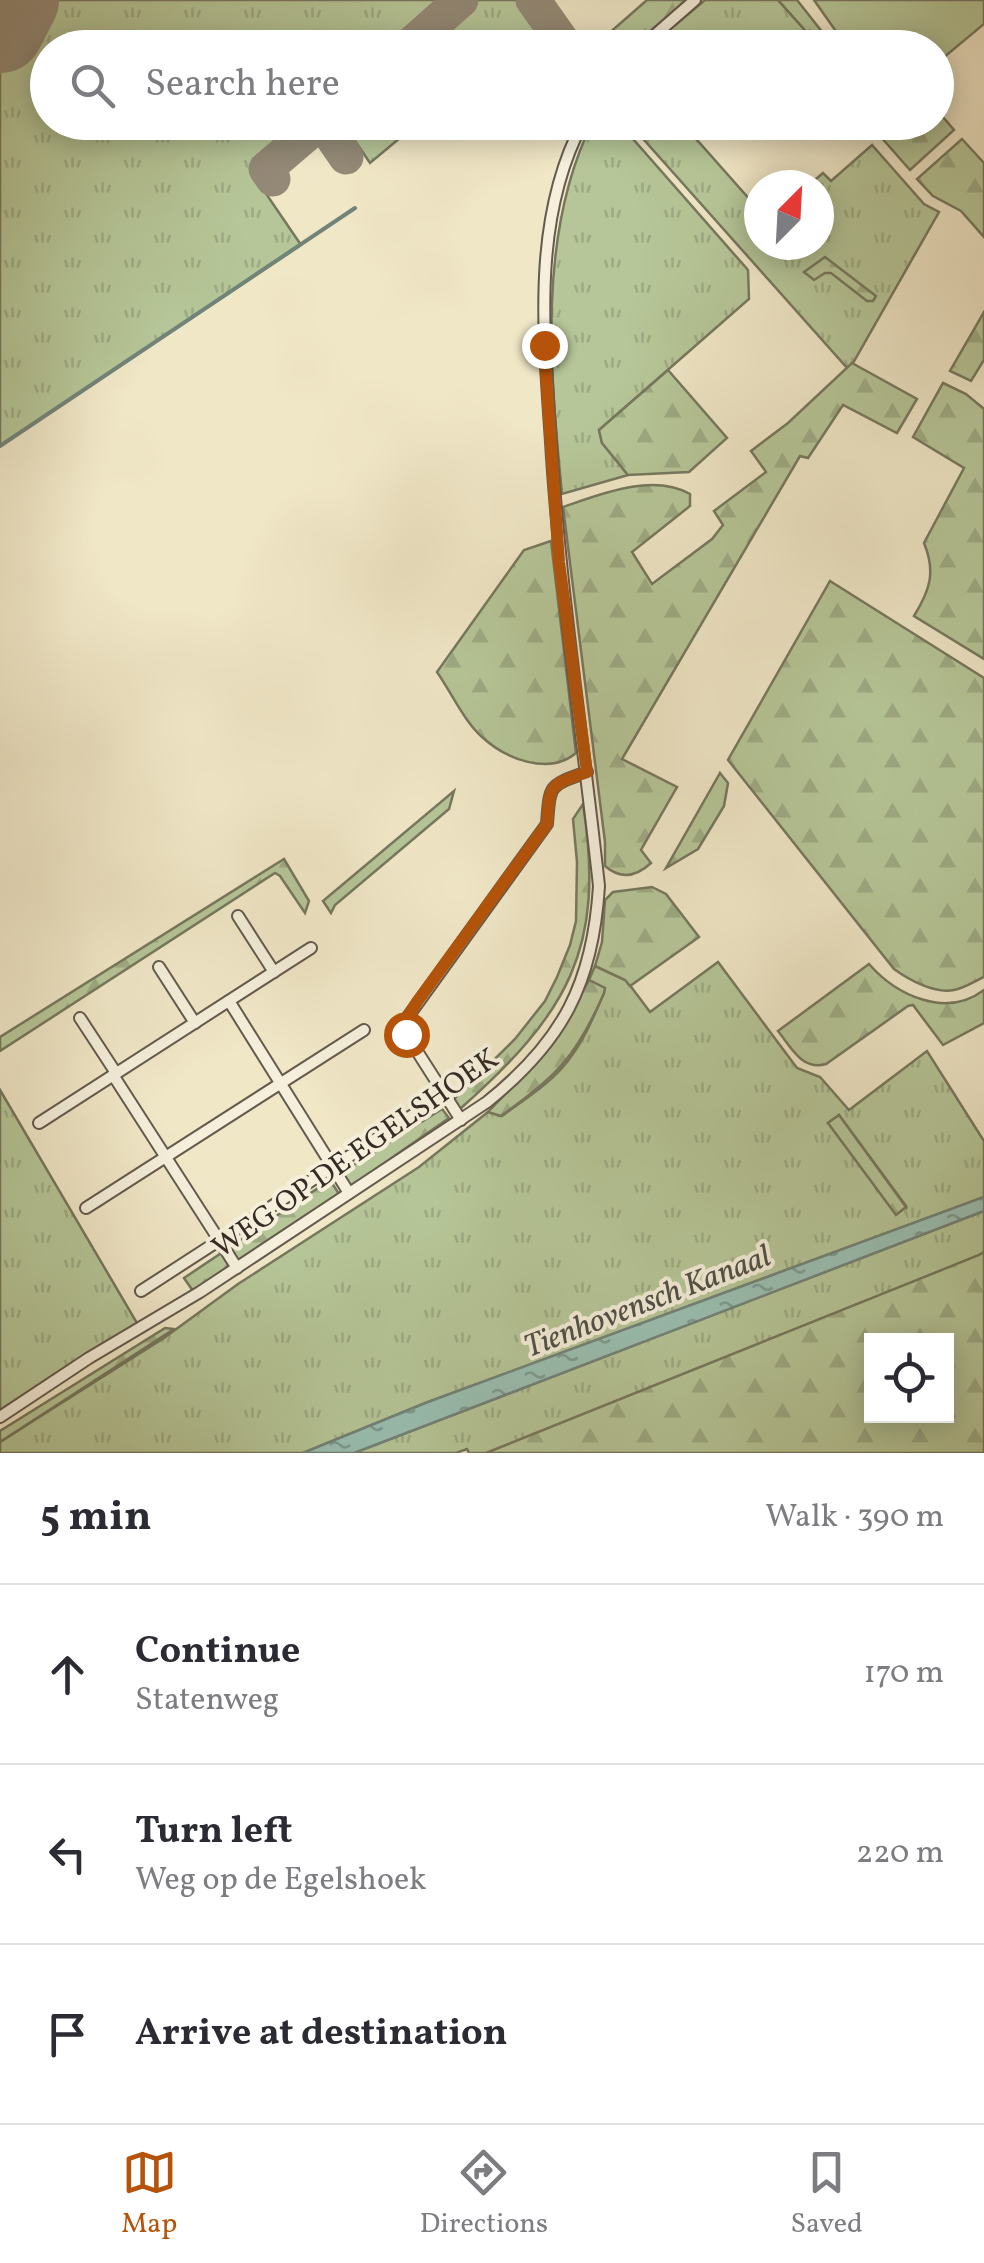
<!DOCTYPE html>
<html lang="en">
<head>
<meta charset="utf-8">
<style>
	:root { --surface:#fff; --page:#f2f2f3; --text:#2b2b33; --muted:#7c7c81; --line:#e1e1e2; --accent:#b45309 }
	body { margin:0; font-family:Vollkorn,serif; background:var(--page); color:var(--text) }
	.controls { position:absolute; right:30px; bottom:30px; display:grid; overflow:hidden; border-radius:0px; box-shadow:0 5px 25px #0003 }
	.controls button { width:90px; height:90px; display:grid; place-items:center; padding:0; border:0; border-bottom:2px solid var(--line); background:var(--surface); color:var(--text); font:50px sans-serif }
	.compass { position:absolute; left:744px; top:170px; width:90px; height:90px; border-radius:50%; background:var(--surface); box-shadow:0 5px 25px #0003; rotate:24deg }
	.stop { position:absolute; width:30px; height:30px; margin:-22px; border:8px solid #b45309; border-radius:50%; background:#fff }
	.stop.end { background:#b45309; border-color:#fff; box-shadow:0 2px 10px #0008 }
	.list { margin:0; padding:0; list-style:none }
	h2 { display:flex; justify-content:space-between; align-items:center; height:130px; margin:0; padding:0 40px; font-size:42px }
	h2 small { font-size:32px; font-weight:400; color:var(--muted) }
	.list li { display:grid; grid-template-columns:65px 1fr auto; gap:30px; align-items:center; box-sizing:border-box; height:180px; padding:0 40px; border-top:2px solid var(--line) }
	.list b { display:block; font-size:38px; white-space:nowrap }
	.list p { margin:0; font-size:32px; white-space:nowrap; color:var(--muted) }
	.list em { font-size:32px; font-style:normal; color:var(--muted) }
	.icon { flex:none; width:55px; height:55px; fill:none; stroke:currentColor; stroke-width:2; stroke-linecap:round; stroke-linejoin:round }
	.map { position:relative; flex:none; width:984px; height:1453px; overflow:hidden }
	.search { position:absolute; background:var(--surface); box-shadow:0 5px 25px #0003; left:30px; right:30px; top:30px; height:110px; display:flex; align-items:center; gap:25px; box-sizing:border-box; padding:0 35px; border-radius:55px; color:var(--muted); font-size:38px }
	.sheet { height:670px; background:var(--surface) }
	nav { display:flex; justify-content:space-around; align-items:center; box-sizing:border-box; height:140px; border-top:2px solid var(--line); background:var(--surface); font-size:28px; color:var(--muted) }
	nav a { display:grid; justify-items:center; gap:5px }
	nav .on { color:var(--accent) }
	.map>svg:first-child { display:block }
	.grass { fill:url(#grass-tufts); stroke:#76785e; stroke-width:2.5; fill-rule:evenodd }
	.forest { fill:url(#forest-firs); stroke:#76785e; stroke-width:2.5; fill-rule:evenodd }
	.garden { fill:#b6c698; stroke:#76785e; stroke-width:2.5 }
	.water { fill:url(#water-ripples); stroke:#72847a; stroke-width:2.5 }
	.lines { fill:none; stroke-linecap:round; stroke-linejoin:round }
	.stream { stroke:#72847a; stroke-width:4 }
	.taxiway { stroke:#938976; stroke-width:35 }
	.runway { stroke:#938976; stroke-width:88 }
	.street-casing { stroke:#645a4d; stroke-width:14 }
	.street { stroke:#f5efdb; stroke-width:10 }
	.route { stroke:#b45309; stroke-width:12 }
	.labels { text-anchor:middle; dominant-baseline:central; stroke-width:8; stroke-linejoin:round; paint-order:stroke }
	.street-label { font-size:30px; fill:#362b24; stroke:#f5efdb }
	.water-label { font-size:32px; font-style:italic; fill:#4f5048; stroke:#f5efdb }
</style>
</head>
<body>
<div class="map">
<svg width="984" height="1453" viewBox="0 0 984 1453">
	<defs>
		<pattern id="grass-tufts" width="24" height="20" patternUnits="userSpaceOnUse" patternTransform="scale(2.5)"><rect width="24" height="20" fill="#b6c698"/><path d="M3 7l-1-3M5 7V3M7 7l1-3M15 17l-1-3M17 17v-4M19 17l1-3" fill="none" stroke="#9daa83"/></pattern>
		<pattern id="forest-firs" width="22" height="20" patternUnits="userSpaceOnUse" patternTransform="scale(2.5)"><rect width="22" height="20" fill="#b6c698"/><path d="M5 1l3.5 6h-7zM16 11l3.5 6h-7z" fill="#9daa83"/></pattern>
		<pattern id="water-ripples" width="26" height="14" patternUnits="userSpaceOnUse" patternTransform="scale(2.5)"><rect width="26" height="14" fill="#9ac0b3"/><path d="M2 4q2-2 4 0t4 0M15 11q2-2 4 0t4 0" fill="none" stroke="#7e9c91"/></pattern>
	</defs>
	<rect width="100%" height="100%" fill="#f0e7c7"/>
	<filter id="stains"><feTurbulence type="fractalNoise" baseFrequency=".002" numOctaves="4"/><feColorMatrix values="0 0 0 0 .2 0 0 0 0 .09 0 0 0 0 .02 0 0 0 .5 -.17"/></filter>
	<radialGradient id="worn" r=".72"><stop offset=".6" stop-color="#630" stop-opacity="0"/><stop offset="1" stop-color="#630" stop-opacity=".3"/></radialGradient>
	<!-- grass -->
	<g class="grass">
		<polygon points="0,0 524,0 543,26 514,48 48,48 48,122 311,123 252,173 301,245 0,446"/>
		<polygon points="705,0 778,0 820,47 649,47"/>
		<polygon points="343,123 418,123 370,163"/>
		<path d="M592 123H619L748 270 749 299 599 430 602 443 628 475 562 494C550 372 537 235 592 123Z"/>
		<polygon points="629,123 682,123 759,210 759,245 819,245 819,185 809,185 823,173 831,181 872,145 924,204 939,212 849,370"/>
		<path d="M718 962 797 1068 820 1077 849 1110 927 1051 984 1141V1197L428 1402 303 1453H0V1442L164 1338 238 1284 419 1167 488 1112 502 1116C525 1099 553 1082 570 1058 585 1039 594 1015 604 993V988L589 980 595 966 626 980 650 1012ZM839 1115 906 1206V1207L828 1123Z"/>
		<polygon points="0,1090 137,1323 0,1412"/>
		<path d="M984 1211V1453H469L467 1449 456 1453H354ZM872 1340H946V1416H872Z"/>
	</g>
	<!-- forest -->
	<g class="forest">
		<polygon points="647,0 686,0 632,47 604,47 599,42"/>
		<polygon points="778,0 797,0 834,47 820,47"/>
		<polygon points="937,110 954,130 910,170 873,128 879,123 936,122"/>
		<polygon points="962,139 984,163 984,237 961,211 933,196 917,179"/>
		<polygon points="825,257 876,296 873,301 867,301 831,273 825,273 814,280 804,272"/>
		<polygon points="984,312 984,360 971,381 950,371"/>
		<path d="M852 363 917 399 897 433 843 405 808 458 800 456 622 759 677 787 641 850 651 863C637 876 621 880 605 866V842L563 507C601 494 652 473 690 494V506L632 552 652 584 712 539 723 525 714 511 766 472 751 451 788 423Z"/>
		<polygon points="668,370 727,438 689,472 628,475 602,443 599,430"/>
		<path d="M943 383 966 394 984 409V659L914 616C930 590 936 572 924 543L964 468 913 437Z"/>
		<path d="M551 541 576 753C549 776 506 759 482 737 464 721 451 692 437 672L524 550Z"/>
		<path d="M830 581 984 678V977C975 981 964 988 954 990 935 994 909 980 894 969L728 760Z"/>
		<polygon points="720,773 728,783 724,806 698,849 666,868"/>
		<polygon points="454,791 449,809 335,905 331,913 323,901"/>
		<path d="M583 804C606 950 567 1014 460 1109L454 1099 515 1039 545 1001 557 977 570 945 576 921 577 862 573 819Z"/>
		<polygon points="284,859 309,901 305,913 280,876 275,873 0,1051 0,1037"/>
		<polygon points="652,887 666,894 699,937 630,986 625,980 595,966 602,942 605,900 613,892"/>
		<path d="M869 964C896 995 946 1019 984 990V1023L943 1045 913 1005 908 1006 826 1064C802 1071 791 1047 778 1031Z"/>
		<path d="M589 980 605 988 604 993C576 1058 557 1075 501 1116L488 1112 550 1047Z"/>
		<polygon points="442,1109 449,1118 350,1187 341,1173"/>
		<polygon points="839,1115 906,1207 896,1215 828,1123"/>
		<polygon points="330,1180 339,1194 193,1291 184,1278"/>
		<path d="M984 1252V1453H486L979 1255ZM872 1340H946V1416H872Z"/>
		<polygon points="165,1328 174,1329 0,1442 0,1431"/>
	</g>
	<!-- garden -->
	<polygon class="garden" points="814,0 984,0 984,24 937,63 936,48 847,47"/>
	<!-- water -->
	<polygon class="water" points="984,1197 984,1211 354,1453 303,1453 428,1402"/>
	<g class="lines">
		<!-- stream -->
		<polyline class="stream" points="0,446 355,208"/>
		<!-- taxiway -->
		<g class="taxiway">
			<polyline points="533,0 567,48"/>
			<polyline points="407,48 461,0"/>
			<polyline points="322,122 346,157"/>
			<polyline points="273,179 266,169 321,122"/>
		</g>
		<!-- runway -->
		<polyline class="runway" points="0,29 15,0"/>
		<!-- street casing -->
		<g class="street-casing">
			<g id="street">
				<polyline points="640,48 695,0"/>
				<polyline points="238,916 274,972"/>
				<polyline points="159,967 195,1023"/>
				<polyline points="229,1001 349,1193"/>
				<polyline points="80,1018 116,1073"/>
				<polyline points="113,1075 237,1268"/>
				<path d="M461 1120 406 1034 407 1018 547 824C550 783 549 786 587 772"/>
				<polyline points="39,1123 311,948"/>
				<polyline points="86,1208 364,1030"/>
				<polyline points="141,1291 419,1111"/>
				<path d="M0 1417 89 1358 200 1292 487 1102C563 1041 593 983 599 886 583 738 560 590 551 442 544 335 531 220 583 122"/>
			</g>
		</g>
		<!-- street -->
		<use href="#street" class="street"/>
	</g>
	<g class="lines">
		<!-- route -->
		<path class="route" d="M406 1034 407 1018 417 1002 547 824C550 783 549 786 587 772L559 562 544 345"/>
	</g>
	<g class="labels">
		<!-- street labels -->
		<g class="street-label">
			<text transform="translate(356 1154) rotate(-35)">WEG OP DE EGELSHOEK</text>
		</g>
		<!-- water labels -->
		<g class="water-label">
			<text transform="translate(648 1303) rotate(-21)">Tienhovensch Kanaal</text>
		</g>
	</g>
	<rect width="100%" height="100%" filter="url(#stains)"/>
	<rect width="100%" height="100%" fill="url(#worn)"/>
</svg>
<div class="controls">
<button><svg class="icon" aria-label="locate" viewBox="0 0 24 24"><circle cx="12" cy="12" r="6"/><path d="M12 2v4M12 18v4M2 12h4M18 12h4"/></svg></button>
</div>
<svg class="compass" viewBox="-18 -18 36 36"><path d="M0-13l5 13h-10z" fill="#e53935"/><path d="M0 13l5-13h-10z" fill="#7c7c81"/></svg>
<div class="stop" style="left:406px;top:1034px"></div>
<div class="stop end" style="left:544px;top:345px"></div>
<div class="search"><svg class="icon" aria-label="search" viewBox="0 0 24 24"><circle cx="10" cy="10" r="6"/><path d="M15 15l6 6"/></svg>Search here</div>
</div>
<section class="sheet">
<h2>5 min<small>Walk · 390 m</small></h2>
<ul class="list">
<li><svg class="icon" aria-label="ahead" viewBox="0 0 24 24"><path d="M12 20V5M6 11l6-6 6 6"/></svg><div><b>Continue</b><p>Statenweg</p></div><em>170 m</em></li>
<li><svg class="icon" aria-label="left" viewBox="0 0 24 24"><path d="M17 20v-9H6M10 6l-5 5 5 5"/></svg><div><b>Turn left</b><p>Weg op de Egelshoek</p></div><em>220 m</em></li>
<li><svg class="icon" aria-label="arrive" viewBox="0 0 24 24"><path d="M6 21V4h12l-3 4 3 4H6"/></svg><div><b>Arrive at destination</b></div></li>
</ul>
</section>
<nav>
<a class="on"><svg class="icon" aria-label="map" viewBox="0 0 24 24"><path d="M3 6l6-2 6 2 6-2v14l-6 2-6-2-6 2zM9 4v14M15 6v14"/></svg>Map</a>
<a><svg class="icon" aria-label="directions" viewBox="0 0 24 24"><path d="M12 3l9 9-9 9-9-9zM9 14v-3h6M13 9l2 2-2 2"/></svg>Directions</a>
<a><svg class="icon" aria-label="saved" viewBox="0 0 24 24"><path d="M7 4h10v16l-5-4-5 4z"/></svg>Saved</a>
</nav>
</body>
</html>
